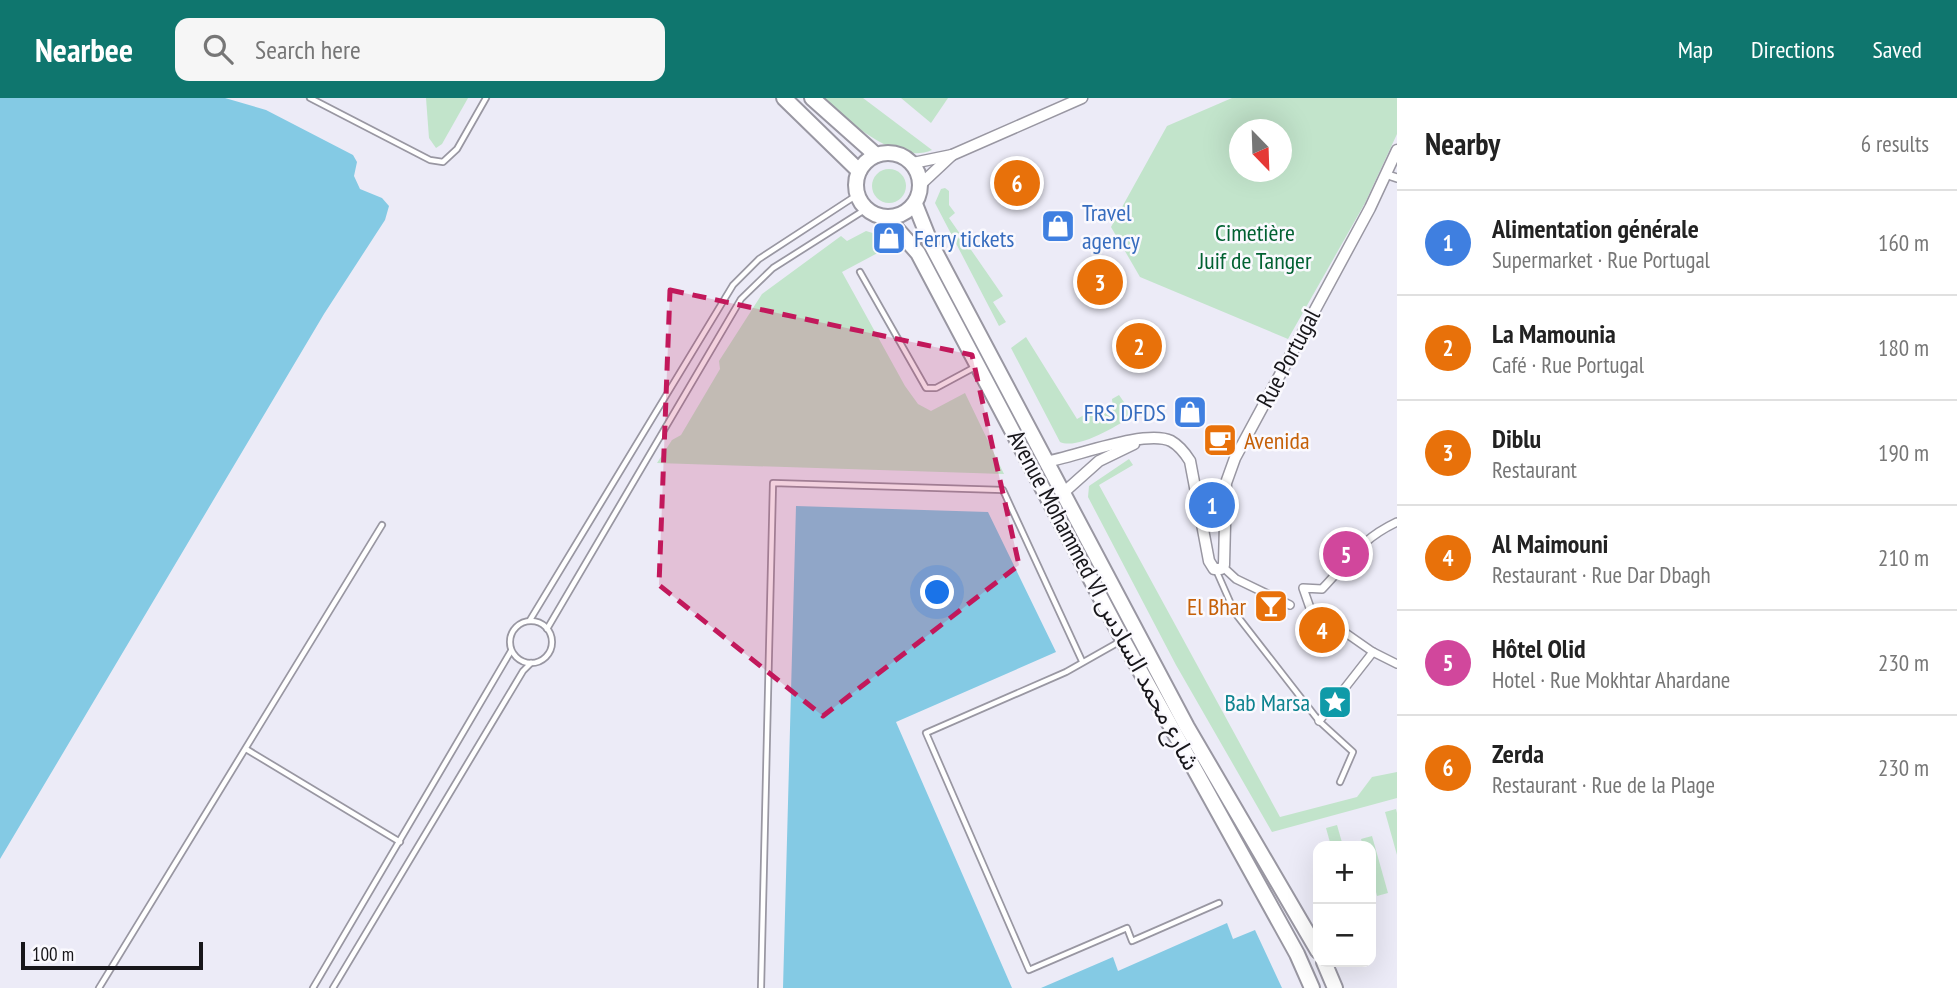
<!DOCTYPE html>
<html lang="en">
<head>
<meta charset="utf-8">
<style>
	:root { --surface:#fff; --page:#f6f6f6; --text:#222; --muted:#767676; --line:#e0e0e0; --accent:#0f766e }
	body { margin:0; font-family:"PT Sans Narrow","Noto Sans Arabic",sans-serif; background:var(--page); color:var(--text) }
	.controls { position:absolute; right:21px; bottom:21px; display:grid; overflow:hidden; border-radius:14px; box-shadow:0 7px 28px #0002 }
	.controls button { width:63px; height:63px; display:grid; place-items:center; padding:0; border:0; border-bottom:2px solid var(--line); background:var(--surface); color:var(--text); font:35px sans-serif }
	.compass { position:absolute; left:1229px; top:21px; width:63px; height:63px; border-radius:50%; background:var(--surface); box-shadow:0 7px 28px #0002; rotate:157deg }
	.scale { position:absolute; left:21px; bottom:18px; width:182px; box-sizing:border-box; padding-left:7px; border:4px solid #17161a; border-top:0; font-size:19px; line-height:24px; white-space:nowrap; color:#17161a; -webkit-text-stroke:5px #faf9fe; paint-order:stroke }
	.you { position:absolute; left:938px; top:495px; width:24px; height:24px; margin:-18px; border:5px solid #fff; border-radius:50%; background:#1a73e8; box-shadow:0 0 0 10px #1a73e833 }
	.badge { display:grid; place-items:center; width:46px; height:46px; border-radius:50%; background:var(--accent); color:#fff; font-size:23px; font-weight:700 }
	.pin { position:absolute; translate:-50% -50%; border:4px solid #fff; box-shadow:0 2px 7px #0006 }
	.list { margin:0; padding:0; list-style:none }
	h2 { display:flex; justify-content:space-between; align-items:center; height:91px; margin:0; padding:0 28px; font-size:30px }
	h2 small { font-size:23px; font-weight:400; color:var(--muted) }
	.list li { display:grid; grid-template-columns:46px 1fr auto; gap:21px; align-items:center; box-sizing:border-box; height:105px; padding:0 28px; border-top:2px solid var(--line) }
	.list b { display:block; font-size:26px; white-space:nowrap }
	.list p { margin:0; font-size:23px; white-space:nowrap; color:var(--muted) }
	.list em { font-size:23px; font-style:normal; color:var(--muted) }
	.icon { flex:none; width:38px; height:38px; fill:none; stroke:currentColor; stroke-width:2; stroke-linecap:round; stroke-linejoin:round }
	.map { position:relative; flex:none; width:1397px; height:890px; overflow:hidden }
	header { display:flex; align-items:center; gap:42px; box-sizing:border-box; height:98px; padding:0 35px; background:var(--accent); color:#fff }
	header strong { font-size:33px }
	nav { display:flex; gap:38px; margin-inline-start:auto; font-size:24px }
	.search { width:490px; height:63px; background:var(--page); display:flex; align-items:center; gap:18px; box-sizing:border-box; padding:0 24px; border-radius:14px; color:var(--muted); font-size:26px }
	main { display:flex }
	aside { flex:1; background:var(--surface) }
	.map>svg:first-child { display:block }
	.green { fill:#c2e4cb; fill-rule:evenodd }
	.water { fill:#84cae4 }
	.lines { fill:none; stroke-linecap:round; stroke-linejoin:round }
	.service-casing { stroke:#9997a2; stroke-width:8 }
	.pedestrian-casing { stroke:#9997a2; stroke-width:10 }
	.minor-casing { stroke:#9997a2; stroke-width:13 }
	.secondary-casing { stroke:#9997a2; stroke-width:18 }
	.service { stroke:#fff; stroke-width:4.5 }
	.pedestrian { stroke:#fff; stroke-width:7 }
	.minor { stroke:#fff; stroke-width:10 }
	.secondary { stroke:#fff; stroke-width:14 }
	.marked { fill:#c2185b; fill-opacity:0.2; stroke:#c2185b; stroke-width:5; stroke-dasharray:14 9; stroke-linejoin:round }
	.labels { text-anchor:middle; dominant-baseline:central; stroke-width:5; stroke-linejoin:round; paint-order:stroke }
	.shop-label { font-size:24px; fill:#366cbe; stroke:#faf9fe; text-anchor:start }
	.park-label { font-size:24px; fill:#026132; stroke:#faf9fe }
	.street-label { font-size:24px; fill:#17161a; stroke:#faf9fe }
	.food-label { font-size:24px; fill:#c56008; stroke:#faf9fe; text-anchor:start }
	.culture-label { font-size:24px; fill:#0d838f; stroke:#faf9fe; text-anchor:end }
</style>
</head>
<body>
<header>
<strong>Nearbee</strong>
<div class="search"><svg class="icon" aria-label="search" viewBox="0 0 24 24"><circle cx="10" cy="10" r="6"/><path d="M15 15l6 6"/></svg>Search here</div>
<nav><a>Map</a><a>Directions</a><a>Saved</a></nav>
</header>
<main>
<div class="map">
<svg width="1397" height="890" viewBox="0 0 1397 890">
	<rect width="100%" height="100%" fill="#ecebf7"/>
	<!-- green -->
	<g class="green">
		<polygon points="426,0 468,0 442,46 436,50 429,40"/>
		<path d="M822 0H863L932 52C896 68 847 21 822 0Z"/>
		<polygon points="901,0 948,0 931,25"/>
		<path d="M1232 0H1397V36L1365 105 1288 241 1140 179 1111 129 1167 28ZM1240 32H1282V74H1240Z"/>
		<circle cx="889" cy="88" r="17"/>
		<polygon points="945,90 949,93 949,107 955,115 949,120 1003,198 993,204 1006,224 999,228 935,105 941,91"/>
		<polygon points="866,133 876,136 887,150 842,174 905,288 918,306 931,313 965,295 1004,376 657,365 672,342 681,337 720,271 719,263 762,196 841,138 847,143"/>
		<path d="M1026 239 1077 321 1093 312 1107 315 1113 311 1112 301 1119 297 1133 317C1118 328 1077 352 1060 344L1011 250Z"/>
		<polygon points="1129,361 1133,367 1099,387 1280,719 1357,699 1372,679 1397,674 1397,700 1272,734 1176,567 1088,399 1089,388"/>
		<polygon points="1396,711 1397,715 1397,757 1385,714"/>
		<polygon points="1337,727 1343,748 1331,748 1326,730"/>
		<polygon points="1372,738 1388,795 1377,798 1371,774 1371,748 1363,748 1361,741"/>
	</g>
	<!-- water -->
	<g class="water">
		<polygon points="0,0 225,0 266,12 353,57 357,64 354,78 360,91 382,100 389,108 385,122 324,216 0,761"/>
		<polygon points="796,408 988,414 1056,554 896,624 1012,890 783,890"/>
		<polygon points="1227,825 1233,841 1255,832 1282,890 1041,890 1113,859 1118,873"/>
	</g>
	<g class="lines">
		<!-- service casing -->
		<g class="service-casing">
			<g id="service">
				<polyline points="310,0 430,62 443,64 457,51 486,0"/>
				<polyline points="860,174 926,290 936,290 975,269"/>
				<polyline points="1216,472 1235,515 1319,623 1353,654 1340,684"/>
				<polyline points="530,522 733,187 759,161 857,97"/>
				<circle cx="531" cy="544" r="21"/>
				<polyline points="547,531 741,201 773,170 866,111"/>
				<polyline points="1119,544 1066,574 926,635 1029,872 1127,830 1132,843 1219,805"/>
				<polyline points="246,651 400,744"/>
				<polyline points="99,890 382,427"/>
				<polyline points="313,890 511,553"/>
				<polyline points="333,890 523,573 531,565"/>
				<polyline points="761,890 773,385 1003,392 1082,563"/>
			</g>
		</g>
		<!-- pedestrian casing -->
		<g class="pedestrian-casing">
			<g id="pedestrian">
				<polyline points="1391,78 1397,80"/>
				<path d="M1397 424C1359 442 1350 462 1322 491L1303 490 1310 510 1373 554 1397 566"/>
				<polyline points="1223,469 1236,481 1290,507"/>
				<polyline points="1319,623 1373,554"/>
			</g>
		</g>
		<!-- minor casing -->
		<g class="minor-casing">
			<g id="minor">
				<polyline points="913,65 952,57 1082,0"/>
				<polyline points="921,86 952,57"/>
				<path d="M1045 364C1075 359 1145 331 1171 343 1180 348 1185 355 1190 363L1209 463 1214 471H1221L1224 467 1226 385 1235 360 1370 110 1397 52"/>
				<polyline points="1062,396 1099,363 1134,346"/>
			</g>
		</g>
		<!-- secondary casing -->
		<g class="secondary-casing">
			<g id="secondary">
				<polyline points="784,0 859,73"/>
				<polyline points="812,0 876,57"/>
				<circle cx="888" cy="87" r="32"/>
				<polyline points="915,106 931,146 1187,629 1318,853"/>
				<polyline points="887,120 918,155 1123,542 1297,856 1312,890"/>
				<polyline points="1324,864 1335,890"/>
			</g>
		</g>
		<!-- service -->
		<use href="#service" class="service"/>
		<!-- pedestrian -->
		<use href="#pedestrian" class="pedestrian"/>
		<!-- minor -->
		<use href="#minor" class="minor"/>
		<!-- secondary -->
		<use href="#secondary" class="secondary"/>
	</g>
	<!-- marked area -->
	<path class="marked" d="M670 192 972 257 1019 467 823 618 659 487Z"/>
	<!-- icons -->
	<defs>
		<g id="shop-square" transform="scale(1.75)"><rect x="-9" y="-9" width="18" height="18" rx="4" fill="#3f7fe0" stroke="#faf9fe"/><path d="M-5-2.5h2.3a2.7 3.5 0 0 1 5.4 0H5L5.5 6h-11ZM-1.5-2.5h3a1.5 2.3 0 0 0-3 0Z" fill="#fff"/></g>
		<g id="cafe-square" transform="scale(1.75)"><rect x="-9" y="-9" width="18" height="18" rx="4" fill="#e8710a" stroke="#faf9fe"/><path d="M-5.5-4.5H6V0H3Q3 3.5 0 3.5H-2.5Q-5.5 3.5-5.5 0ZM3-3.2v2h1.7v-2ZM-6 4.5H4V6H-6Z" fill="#fff"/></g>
		<g id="bar-square" transform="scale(1.75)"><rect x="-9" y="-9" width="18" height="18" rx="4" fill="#e8710a" stroke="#faf9fe"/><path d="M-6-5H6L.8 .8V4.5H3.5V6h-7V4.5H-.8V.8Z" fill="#fff"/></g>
		<g id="sight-square" transform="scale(1.75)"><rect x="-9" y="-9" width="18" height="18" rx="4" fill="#0f9aa8" stroke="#faf9fe"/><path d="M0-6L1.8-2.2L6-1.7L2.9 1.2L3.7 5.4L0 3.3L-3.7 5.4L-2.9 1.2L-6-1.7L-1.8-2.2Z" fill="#fff"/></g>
	</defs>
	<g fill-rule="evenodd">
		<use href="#shop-square" x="1058" y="128"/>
		<use href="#shop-square" x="889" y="140"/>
		<use href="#shop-square" x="1190" y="314"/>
		<use href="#cafe-square" x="1220" y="342"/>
		<use href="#bar-square" x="1271" y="508"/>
		<use href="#sight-square" x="1335" y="604"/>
	</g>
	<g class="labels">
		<!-- shop labels -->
		<g class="shop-label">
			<text x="1082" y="114">Travel<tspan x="1082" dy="28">agency</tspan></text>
			<text x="914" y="140">Ferry tickets</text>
			<text x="1166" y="314" text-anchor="end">FRS DFDS</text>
		</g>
		<!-- park labels -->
		<g class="park-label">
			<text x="1255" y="134">Cimetière<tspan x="1255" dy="28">Juif de Tanger</tspan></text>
		</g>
		<!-- street labels -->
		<g class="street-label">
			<text transform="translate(1288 260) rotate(-62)">Rue Portugal</text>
			<text transform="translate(1104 502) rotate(62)">Avenue Mohammed VI شارع محمد السادس</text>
		</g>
		<!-- food labels -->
		<g class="food-label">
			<text x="1244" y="342">Avenida</text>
			<text x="1246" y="508" text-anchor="end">El Bhar</text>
		</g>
		<!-- culture labels -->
		<g class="culture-label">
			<text x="1310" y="604">Bab Marsa</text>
		</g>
	</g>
</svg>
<div class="controls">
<button>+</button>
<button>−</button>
</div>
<svg class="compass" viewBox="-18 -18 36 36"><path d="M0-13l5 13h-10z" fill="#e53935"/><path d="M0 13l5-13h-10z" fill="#767676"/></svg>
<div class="scale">100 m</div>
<div class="you"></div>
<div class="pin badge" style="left:1212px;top:407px;background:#3f7fe0">1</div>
<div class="pin badge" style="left:1139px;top:248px;background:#e8710a">2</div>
<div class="pin badge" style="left:1100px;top:184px;background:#e8710a">3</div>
<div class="pin badge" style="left:1322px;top:532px;background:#e8710a">4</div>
<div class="pin badge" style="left:1346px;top:456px;background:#d1479c">5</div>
<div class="pin badge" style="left:1017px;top:85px;background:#e8710a">6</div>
</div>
<aside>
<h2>Nearby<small>6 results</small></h2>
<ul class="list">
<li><span class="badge" style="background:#3f7fe0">1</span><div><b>Alimentation générale</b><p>Supermarket · Rue Portugal</p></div><em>160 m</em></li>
<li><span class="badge" style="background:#e8710a">2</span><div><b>La Mamounia</b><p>Café · Rue Portugal</p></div><em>180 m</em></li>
<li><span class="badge" style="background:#e8710a">3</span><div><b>Diblu</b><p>Restaurant</p></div><em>190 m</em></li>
<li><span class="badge" style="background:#e8710a">4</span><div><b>Al Maimouni</b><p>Restaurant · Rue Dar Dbagh</p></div><em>210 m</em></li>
<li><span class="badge" style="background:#d1479c">5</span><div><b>Hôtel Olid</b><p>Hotel · Rue Mokhtar Ahardane</p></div><em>230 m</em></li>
<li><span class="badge" style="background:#e8710a">6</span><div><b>Zerda</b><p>Restaurant · Rue de la Plage</p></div><em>230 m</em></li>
</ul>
</aside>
</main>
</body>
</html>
